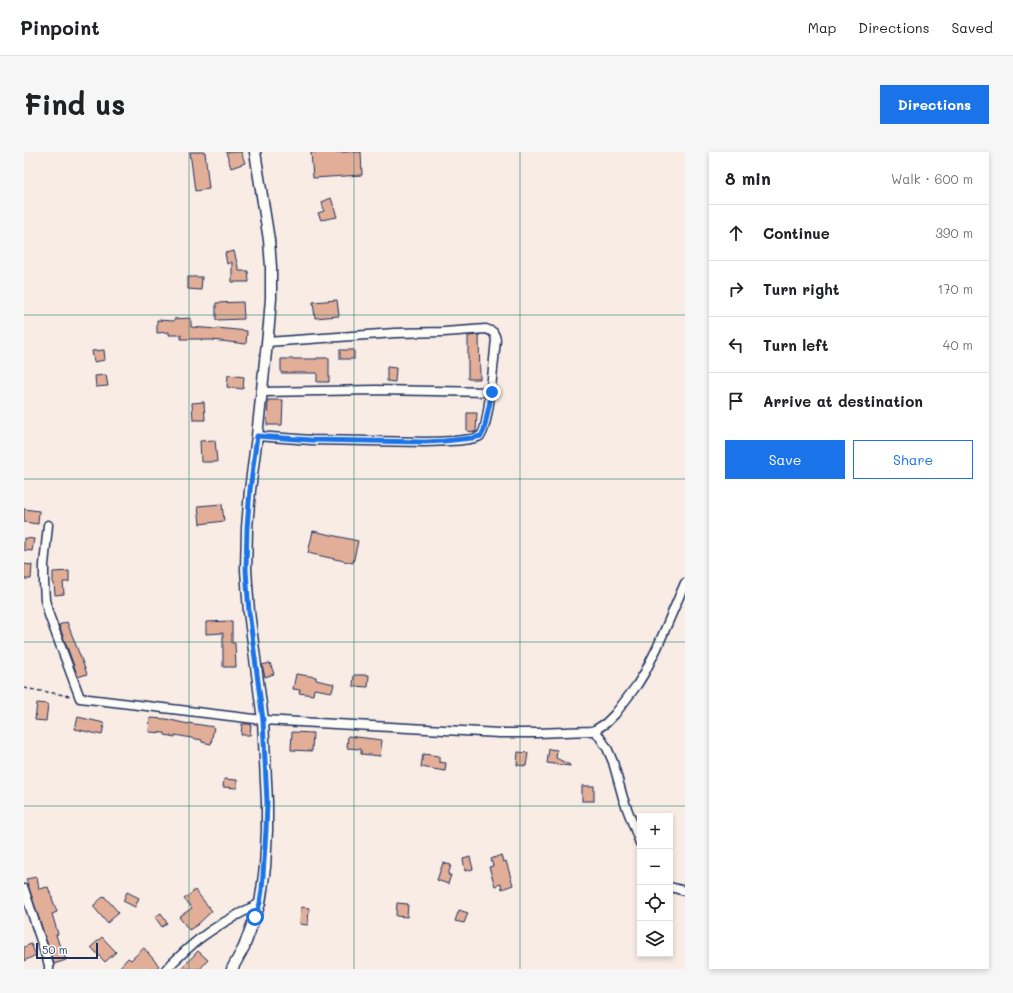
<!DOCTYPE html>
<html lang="en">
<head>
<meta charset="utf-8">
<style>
	:root { --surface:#fff; --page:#f6f6f6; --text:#202124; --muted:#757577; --line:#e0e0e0; --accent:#1a73e8 }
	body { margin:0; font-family:Mali,sans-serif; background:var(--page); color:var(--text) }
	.controls { position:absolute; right:12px; bottom:12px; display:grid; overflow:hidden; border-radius:0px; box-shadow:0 2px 6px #0003 }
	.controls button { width:36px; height:36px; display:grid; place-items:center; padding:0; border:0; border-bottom:1px solid var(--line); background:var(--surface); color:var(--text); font:20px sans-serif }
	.scale { position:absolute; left:12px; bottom:10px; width:62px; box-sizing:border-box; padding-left:4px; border:2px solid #1b2f5e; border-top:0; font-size:11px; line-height:14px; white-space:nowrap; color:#1b2f5e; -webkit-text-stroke:3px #fdfcf7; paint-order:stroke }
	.stop { position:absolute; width:12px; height:12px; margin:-9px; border:3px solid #1a73e8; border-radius:50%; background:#fff }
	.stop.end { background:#1a73e8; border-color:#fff; box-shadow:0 1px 4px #0008 }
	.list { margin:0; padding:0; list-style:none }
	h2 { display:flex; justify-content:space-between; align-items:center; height:52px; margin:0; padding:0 16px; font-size:17px }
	h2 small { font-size:13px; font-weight:400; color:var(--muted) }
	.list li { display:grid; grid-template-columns:26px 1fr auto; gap:12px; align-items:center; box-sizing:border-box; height:56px; padding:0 16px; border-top:1px solid var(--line) }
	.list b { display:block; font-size:15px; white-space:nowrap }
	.list em { font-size:13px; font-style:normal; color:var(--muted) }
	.actions { display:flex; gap:8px; padding:12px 16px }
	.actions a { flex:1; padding:9px 0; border:1px solid var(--accent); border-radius:0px; text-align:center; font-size:14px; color:var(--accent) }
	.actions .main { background:var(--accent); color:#fff }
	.icon { flex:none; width:22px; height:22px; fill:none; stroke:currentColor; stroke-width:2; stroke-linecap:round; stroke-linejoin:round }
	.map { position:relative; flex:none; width:661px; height:817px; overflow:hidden; border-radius:0px }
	header { display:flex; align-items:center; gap:24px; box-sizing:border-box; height:56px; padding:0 20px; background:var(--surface); border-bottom:1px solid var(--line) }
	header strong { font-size:19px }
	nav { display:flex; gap:22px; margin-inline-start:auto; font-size:14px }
	.intro { display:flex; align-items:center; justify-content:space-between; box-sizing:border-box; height:96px; padding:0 24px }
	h1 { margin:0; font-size:28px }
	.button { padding:10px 18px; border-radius:0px; background:var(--accent); color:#fff; font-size:14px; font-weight:700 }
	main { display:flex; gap:24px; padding:0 24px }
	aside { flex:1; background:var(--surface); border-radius:0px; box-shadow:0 2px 6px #0003 }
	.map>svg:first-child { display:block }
	.building { fill:#e3ae97; stroke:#1b2f5e }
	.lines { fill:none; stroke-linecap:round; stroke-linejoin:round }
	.minor-casing { stroke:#1b2f5e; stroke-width:11 }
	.tertiary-casing { stroke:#1b2f5e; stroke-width:13 }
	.path { stroke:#1b2f5e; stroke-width:1.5; stroke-dasharray:4 3; stroke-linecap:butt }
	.minor { stroke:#fdfcf7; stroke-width:8 }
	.tertiary { stroke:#fdfcf7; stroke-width:10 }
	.route { stroke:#1a73e8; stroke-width:5 }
	.grid { fill:none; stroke:#0f766e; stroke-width:1; stroke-opacity:0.55 }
</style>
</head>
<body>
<header>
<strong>Pinpoint</strong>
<nav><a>Map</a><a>Directions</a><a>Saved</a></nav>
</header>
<div class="intro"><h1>Find us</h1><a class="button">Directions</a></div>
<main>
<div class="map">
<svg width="661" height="817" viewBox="0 0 661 817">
	<rect width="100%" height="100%" fill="#f8ece4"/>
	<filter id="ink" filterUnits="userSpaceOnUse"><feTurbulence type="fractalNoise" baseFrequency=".025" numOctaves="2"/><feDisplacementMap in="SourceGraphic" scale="8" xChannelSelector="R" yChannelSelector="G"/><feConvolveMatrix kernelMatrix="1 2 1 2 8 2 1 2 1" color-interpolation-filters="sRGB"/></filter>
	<g filter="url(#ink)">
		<!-- building -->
		<g class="building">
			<polygon points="166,0 181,0 185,37 171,39"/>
			<polygon points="202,0 217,0 221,11 207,16"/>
			<polygon points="287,0 337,0 338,23 289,26"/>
			<polygon points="307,46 313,65 297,68 294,61 300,59 298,50"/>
			<polygon points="210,99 215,119 224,119 225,130 208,130 208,110 203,112 201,101"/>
			<polygon points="164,125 178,125 177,138 164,137"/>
			<polygon points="313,148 315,164 291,166 289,150"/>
			<polygon points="219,150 220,167 192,168 192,151"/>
			<polygon points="167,166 167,175 193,177 193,176 223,179 222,192 188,188 177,188 178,187 157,187 157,183 145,183 145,180 133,181 133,168 150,169 150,167"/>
			<polygon points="455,183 456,227 444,227 444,184"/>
			<polygon points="80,198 81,208 70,210 68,199"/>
			<rect x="316" y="198" width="14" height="9"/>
			<polygon points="293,206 305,206 305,230 293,230 293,221 257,221 257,207 293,207"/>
			<polygon points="363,215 372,216 371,230 363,229"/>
			<polygon points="82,223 84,234 72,235 71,224"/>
			<polygon points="204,223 220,225 219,237 203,235"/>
			<polygon points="244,248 259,248 258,273 243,273"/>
			<polygon points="180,250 181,268 169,268 168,251"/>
			<polygon points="443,261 453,261 452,280 443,279"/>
			<polygon points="191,288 193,310 177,310 176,289"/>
			<polygon points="198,352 200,369 176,372 174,354"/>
			<polygon points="0,357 15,359 14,372 0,370"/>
			<polygon points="289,379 334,389 329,411 284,401"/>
			<polygon points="0,386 10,387 8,399 0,398"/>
			<polygon points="0,412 8,413 7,427 0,427"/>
			<polygon points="45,419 45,430 39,430 40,442 31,443 30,431 29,431 29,420"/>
			<polygon points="208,469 208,491 211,491 212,515 199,515 199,481 182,482 182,470"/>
			<polygon points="43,470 63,522 54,525 35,473"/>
			<polygon points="246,511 250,522 241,525 238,513"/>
			<polygon points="272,522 292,525 292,528 310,532 308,540 290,537 289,543 275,541 276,538 269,537"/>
			<polygon points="330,523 345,523 344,535 329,534"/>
			<polygon points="13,551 24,552 22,569 11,568"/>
			<polygon points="54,565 80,571 78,583 51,577"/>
			<polygon points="126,566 142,567 164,572 164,571 190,575 187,592 178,590 178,588 151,583 151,585 141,583 141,581 125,580"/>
			<polygon points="218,572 227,572 226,583 217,583"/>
			<polygon points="268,580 289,581 288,599 267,598"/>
			<polygon points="324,584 358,588 356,604 337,602 337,597 323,596"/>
			<polygon points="525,597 533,598 532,606 546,613 546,614 523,611"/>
			<polygon points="494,600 504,601 502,614 493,613"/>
			<polygon points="399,602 415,604 415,610 422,611 421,619 397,615"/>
			<polygon points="200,627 213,628 213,636 199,635"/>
			<rect x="558" y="634" width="12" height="15"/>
			<polygon points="477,703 479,710 482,709 489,733 478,737 477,732 471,734 465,715 469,714 467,707"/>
			<polygon points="446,705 449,717 441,719 439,707"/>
			<polygon points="419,711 427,713 424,723 427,723 424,732 413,728"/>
			<polygon points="13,725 15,737 24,735 33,760 28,762 34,782 32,783 37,798 38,797 42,808 30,812 2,727"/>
			<polygon points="171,738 188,759 173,773 165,778 155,765 168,756 160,747"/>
			<polygon points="103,740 115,746 111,755 99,749"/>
			<polygon points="80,744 95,761 83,771 69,754"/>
			<polygon points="373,751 384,752 383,765 372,764"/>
			<polygon points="277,755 285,756 284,773 276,772"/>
			<polygon points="435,758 444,761 440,771 431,769"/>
			<polygon points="137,761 143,771 138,775 131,765"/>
			<polygon points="78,785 92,800 81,810 67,795"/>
			<polygon points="7,792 12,803 0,809 0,795"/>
			<polygon points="120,796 135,814 131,817 94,817 104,806 107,808"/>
			<polygon points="174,799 184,808 176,817 157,817"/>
		</g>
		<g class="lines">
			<!-- minor casing -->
			<g class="minor-casing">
				<g id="minor">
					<polyline points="238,240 351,238 467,240"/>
					<path d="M233 284 287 288 401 290C411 290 449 289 456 284 465 278 470 202 472 188L471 184 469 180 462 177 420 180 371 181 243 190"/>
					<polyline points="24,373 20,413 20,431 21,448 25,463 56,546 239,568 475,581 513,581 567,579 571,578 582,571 591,562 613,533 621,520 633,496 661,431"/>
					<polyline points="571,578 583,596 589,610 599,646 616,691"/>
					<polyline points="646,735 661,739"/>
					<polyline points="0,737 25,813 25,817"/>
					<path d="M142 817C155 805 167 792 182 782 198 770 217 761 236 751"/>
				</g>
			</g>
			<!-- tertiary casing -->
			<g class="tertiary-casing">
				<polyline id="tertiary" points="208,817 220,795 236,751 238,738 241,715 243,678 243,650 239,568 225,460 222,418 223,376 226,338 233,284 245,172 247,146 247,115 245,88 231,0"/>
			</g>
			<!-- path -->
			<polyline class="path" points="0,536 46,544"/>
			<!-- minor -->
			<use href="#minor" class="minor"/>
			<!-- tertiary -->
			<use href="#tertiary" class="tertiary"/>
		</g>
	</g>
	<g class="lines" filter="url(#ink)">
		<!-- route -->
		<polyline class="route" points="231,765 236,751 238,738 242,678 243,650 239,568 225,460 222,418 223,376 226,338 233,284 287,288 401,290 420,289 448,286 457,284 460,278 468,240"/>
	</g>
	<!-- grid -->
	<path class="grid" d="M165 0V817M330 0V817M496 0V817M0 163H661M0 327H661M0 490H661M0 654H661"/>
</svg>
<div class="controls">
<button>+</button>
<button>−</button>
<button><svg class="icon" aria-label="locate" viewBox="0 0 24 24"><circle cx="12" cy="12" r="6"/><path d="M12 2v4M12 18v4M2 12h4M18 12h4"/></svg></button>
<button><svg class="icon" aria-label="layers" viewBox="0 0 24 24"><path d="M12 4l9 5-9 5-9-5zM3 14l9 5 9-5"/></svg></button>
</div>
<div class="scale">50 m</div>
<div class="stop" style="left:231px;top:765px"></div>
<div class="stop end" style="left:468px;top:240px"></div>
</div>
<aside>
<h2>8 min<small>Walk · 600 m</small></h2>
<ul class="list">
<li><svg class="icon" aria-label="ahead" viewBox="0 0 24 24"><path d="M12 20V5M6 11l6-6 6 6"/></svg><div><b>Continue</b></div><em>390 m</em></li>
<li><svg class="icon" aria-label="right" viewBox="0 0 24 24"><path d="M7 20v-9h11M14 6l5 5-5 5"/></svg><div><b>Turn right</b></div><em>170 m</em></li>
<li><svg class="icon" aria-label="left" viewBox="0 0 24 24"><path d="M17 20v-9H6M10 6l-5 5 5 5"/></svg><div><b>Turn left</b></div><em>40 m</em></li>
<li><svg class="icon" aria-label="arrive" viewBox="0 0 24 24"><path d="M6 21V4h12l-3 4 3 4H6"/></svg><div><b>Arrive at destination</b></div></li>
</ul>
<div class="actions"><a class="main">Save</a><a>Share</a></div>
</aside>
</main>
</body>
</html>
